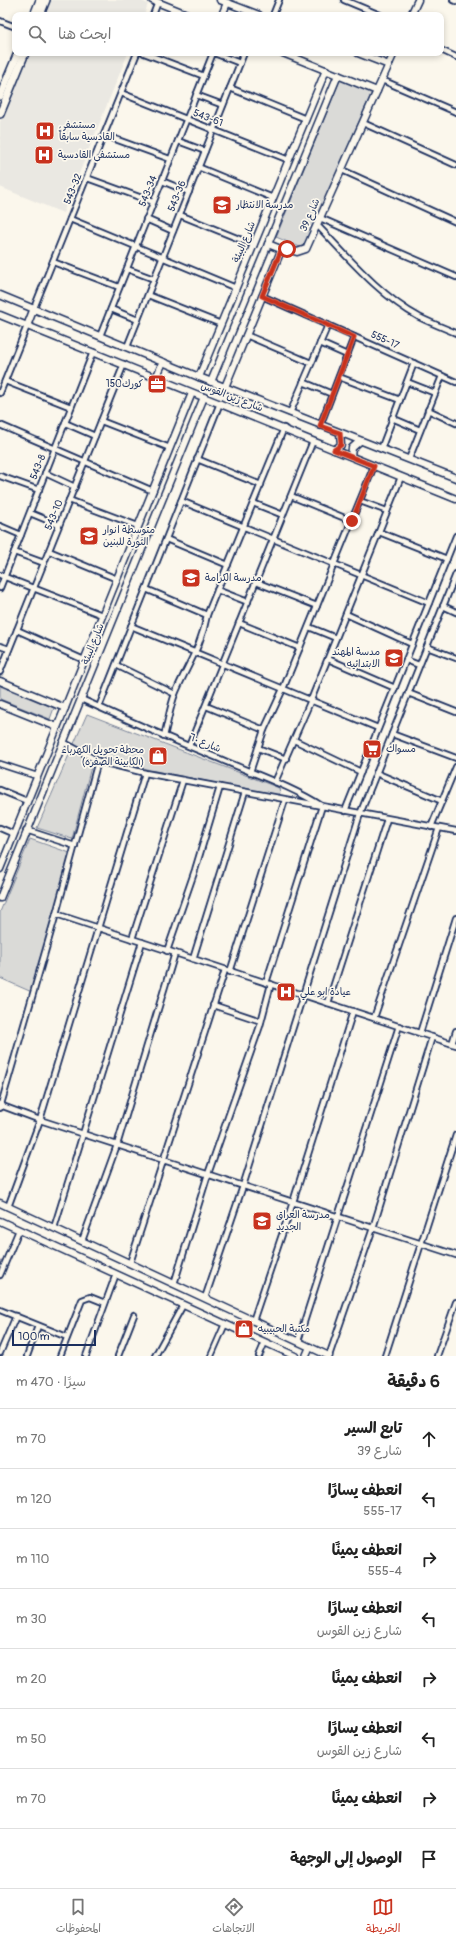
<!DOCTYPE html>
<html lang="ar">
<head>
<meta charset="utf-8">
<style>
	:root { --surface:#fff; --page:#f6f6f6; --text:#222; --muted:#767676; --line:#e0e0e0; --accent:#c8321e }
	body { margin:0; font-family:Pangolin,"Playpen Sans Arabic",sans-serif; background:var(--page); color:var(--text); direction:rtl }
	.scale { position:absolute; left:12px; bottom:10px; width:84px; box-sizing:border-box; padding-left:4px; border:2px solid #1b2f5e; border-top:0; font-size:11px; line-height:14px; white-space:nowrap; color:#1b2f5e; -webkit-text-stroke:3px #fbf7ec; paint-order:stroke }
	.stop { position:absolute; width:12px; height:12px; margin:-9px; border:3px solid #c8321e; border-radius:50%; background:#fff }
	.stop.end { background:#c8321e; border-color:#fff; box-shadow:0 1px 4px #0008 }
	.list { margin:0; padding:0; list-style:none }
	h2 { display:flex; justify-content:space-between; align-items:center; height:52px; margin:0; padding:0 16px; font-size:17px }
	h2 small { font-size:13px; font-weight:400; color:var(--muted) }
	.list li { display:grid; grid-template-columns:26px 1fr auto; gap:12px; align-items:center; box-sizing:border-box; height:60px; padding:0 16px; border-top:1px solid var(--line) }
	.list b { display:block; font-size:15px; white-space:nowrap }
	.list p { margin:0; font-size:13px; white-space:nowrap; color:var(--muted) }
	.list em { font-size:13px; font-style:normal; color:var(--muted) }
	.icon { flex:none; width:22px; height:22px; fill:none; stroke:currentColor; stroke-width:2; stroke-linecap:round; stroke-linejoin:round }
	.map { position:relative; flex:none; width:456px; height:1356px; overflow:hidden; direction:ltr }
	.search { position:absolute; background:var(--surface); box-shadow:0 2px 6px #0003; left:12px; right:12px; top:12px; height:44px; display:flex; align-items:center; gap:10px; box-sizing:border-box; padding:0 14px; border-radius:8px; color:var(--muted); font-size:15px }
	.sheet { height:532px; background:var(--surface) }
	nav { display:flex; justify-content:space-around; align-items:center; box-sizing:border-box; height:56px; border-top:1px solid var(--line); background:var(--surface); font-size:11px; color:var(--muted) }
	nav a { display:grid; justify-items:center; gap:2px }
	nav .on { color:var(--accent) }
	.map>svg:first-child { display:block }
	.built { fill:#eae8e2 }
	.green { fill:#dadad7; stroke:#7a849a }
	.lines { fill:none; stroke-linecap:round; stroke-linejoin:round }
	.street-casing { stroke:#1b2f5e; stroke-width:8 }
	.secondary-casing { stroke:#1b2f5e; stroke-width:9 }
	.primary-casing { stroke:#1b2f5e; stroke-width:10 }
	.street { stroke:#fbf7ec; stroke-width:4.5 }
	.secondary { stroke:#fbf7ec; stroke-width:6 }
	.primary { stroke:#fbf7ec; stroke-width:7 }
	.route { stroke:#c8321e; stroke-width:5 }
	.labels { text-anchor:middle; dominant-baseline:central; stroke-width:3.5; stroke-linejoin:round; paint-order:stroke }
	.street-label { font-size:10px; fill:#1b2f5e; stroke:#fbf7ec }
	.poi-label { font-size:10px; fill:#1b2f5e; stroke:#fbf7ec; text-anchor:start }
</style>
</head>
<body>
<div class="map">
<svg width="456" height="1356" viewBox="0 0 456 1356">
	<rect width="100%" height="100%" fill="#fbf7ec"/>
	<filter id="ink" filterUnits="userSpaceOnUse"><feTurbulence type="fractalNoise" baseFrequency=".025" numOctaves="2"/><feDisplacementMap in="SourceGraphic" scale="8" xChannelSelector="R" yChannelSelector="G"/><feConvolveMatrix kernelMatrix="1 2 1 2 8 2 1 2 1" color-interpolation-filters="sRGB"/></filter>
	<g filter="url(#ink)">
		<!-- built -->
		<g class="built">
			<polygon points="47,0 140,0 148,4 144,15 42,15"/>
			<polygon points="27,53 128,53 63,213 0,187 0,122"/>
		</g>
		<!-- green -->
		<g class="green">
			<polygon points="340,80 372,92 305,244 300,247 276,237"/>
			<polygon points="0,686 54,708 50,719 0,699"/>
			<polygon points="87,714 279,788 280,793 278,796 275,795 101,760 91,767 72,839 37,828"/>
			<polygon points="30,839 73,854 34,993 0,978 0,912"/>
		</g>
		<g class="lines">
			<!-- street casing -->
			<g class="street-casing">
				<g id="street">
					<polyline points="344,0 380,15"/>
					<polyline points="453,0 456,1"/>
					<polyline points="153,15 158,2"/>
					<polyline points="273,15 279,0"/>
					<polyline points="0,21 13,26"/>
					<polyline points="441,50 456,57"/>
					<polyline points="144,53 204,76"/>
					<polyline points="214,53 240,63"/>
					<polyline points="382,80 456,112"/>
					<polyline points="230,88 306,119"/>
					<polyline points="121,93 289,160"/>
					<polyline points="196,95 223,105"/>
					<polyline points="363,123 456,165"/>
					<polyline points="104,135 170,159"/>
					<polyline points="178,141 205,151"/>
					<polyline points="198,167 273,198"/>
					<polyline points="342,170 456,222"/>
					<polyline points="87,178 153,202"/>
					<polyline points="162,181 189,192"/>
					<polyline points="180,215 254,245"/>
					<polyline points="320,218 456,277"/>
					<polyline points="70,219 236,288"/>
					<polyline points="146,219 173,231"/>
					<path d="M317 225C348 257 379 295 419 317 431 323 444 328 456 333"/>
					<polyline points="53,262 119,287"/>
					<polyline points="127,269 154,279"/>
					<polyline points="148,295 221,324"/>
					<polyline points="262,296 456,382"/>
					<polyline points="34,308 137,53"/>
					<polyline points="111,309 138,320"/>
					<polyline points="246,335 311,363"/>
					<polyline points="100,336 213,53"/>
					<polyline points="320,343 347,355"/>
					<polyline points="127,347 244,53"/>
					<polyline points="339,377 400,400"/>
					<polyline points="5,381 71,407"/>
					<polyline points="303,382 332,394"/>
					<polyline points="407,382 435,393"/>
					<polyline points="0,393 27,326"/>
					<polyline points="428,410 456,423"/>
					<polyline points="290,413 328,325"/>
					<polyline points="392,418 420,430"/>
					<polyline points="101,421 170,448"/>
					<polyline points="65,423 95,436"/>
					<polyline points="0,425 153,491"/>
					<polyline points="320,426 354,337"/>
					<polyline points="381,449 414,363"/>
					<polyline points="197,459 261,485"/>
					<polyline points="409,459 442,376"/>
					<polyline points="45,473 75,487"/>
					<polyline points="0,476 39,490"/>
					<polyline points="291,496 352,521"/>
					<polyline points="69,500 138,526"/>
					<polyline points="181,501 429,603"/>
					<polyline points="360,501 387,511"/>
					<polyline points="253,503 283,515"/>
					<polyline points="30,513 59,525"/>
					<polyline points="0,526 21,535"/>
					<polyline points="379,532 447,559"/>
					<polyline points="166,539 228,565"/>
					<polyline points="49,551 117,579"/>
					<polyline points="14,552 44,563"/>
					<polyline points="0,575 102,615"/>
					<polyline points="256,582 317,606"/>
					<polyline points="0,588 93,352"/>
					<polyline points="146,589 207,615"/>
					<polyline points="217,590 248,602"/>
					<polyline points="443,606 456,612"/>
					<polyline points="346,614 412,644"/>
					<polyline points="239,623 300,648"/>
					<polyline points="131,626 378,728"/>
					<polyline points="309,627 336,638"/>
					<polyline points="17,630 84,660"/>
					<polyline points="0,646 9,649"/>
					<polyline points="427,647 456,658"/>
					<polyline points="328,659 395,688"/>
					<polyline points="406,660 419,665"/>
					<polyline points="116,665 175,694"/>
					<polyline points="0,672 124,364"/>
					<polyline points="408,693 456,712"/>
					<path d="M81 699C127 720 173 740 220 759 254 774 291 786 322 806L266 983"/>
					<polyline points="206,706 264,730"/>
					<polyline points="99,707 220,403"/>
					<polyline points="392,734 456,758"/>
					<path d="M164 736C168 722 170 707 175 694 187 665 201 648 207 615L284 428"/>
					<polyline points="294,740 361,772"/>
					<polyline points="63,742 98,761"/>
					<polyline points="189,746 313,441"/>
					<polyline points="258,748 286,759"/>
					<polyline points="0,764 37,776"/>
					<polyline points="250,772 264,730 283,689 374,466"/>
					<polyline points="376,773 442,801"/>
					<polyline points="275,782 311,700 401,477"/>
					<polyline points="0,790 27,801"/>
					<polyline points="345,811 456,536"/>
					<polyline points="431,827 456,767"/>
					<polyline points="0,828 14,834"/>
					<polyline points="26,830 75,846"/>
					<polyline points="56,914 456,1045"/>
					<polyline points="132,939 183,780"/>
					<polyline points="167,951 195,870 220,787"/>
					<polyline points="193,959 245,792"/>
					<polyline points="230,972 285,800"/>
					<polyline points="328,1003 387,819"/>
					<polyline points="213,1005 261,1021"/>
					<polyline points="374,1018 439,828"/>
					<polyline points="420,1033 456,918"/>
					<polyline points="452,1044 456,1031"/>
					<polyline points="0,1105 40,1120 456,1255"/>
					<polyline points="0,1108 56,914 98,761 145,773 456,831"/>
					<polyline points="8,1207 40,1120 145,773"/>
					<polyline points="54,1228 142,942"/>
					<polyline points="82,1241 117,1145 175,953"/>
					<polyline points="130,1263 225,970"/>
					<polyline points="0,1275 19,1230"/>
					<polyline points="174,1284 208,1174 260,1026 271,984"/>
					<polyline points="205,1298 243,1186 360,814 456,574"/>
					<polyline points="0,1310 67,1337"/>
					<polyline points="253,1321 293,1202 353,1011"/>
					<polyline points="298,1341 399,1026"/>
					<polyline points="0,1353 16,1316"/>
					<polyline points="27,1356 38,1326"/>
					<polyline points="60,1356 82,1300 90,1297 105,1303"/>
					<polyline points="86,1356 116,1274"/>
					<polyline points="118,1356 134,1315"/>
					<polyline points="155,1356 183,1305"/>
					<polyline points="211,1356 225,1324"/>
					<polyline points="259,1356 265,1342"/>
					<polyline points="329,1356 373,1228 432,1037"/>
					<polyline points="385,1356 456,1135"/>
					<polyline points="437,1356 456,1302"/>
				</g>
			</g>
			<!-- secondary casing -->
			<g class="secondary-casing">
				<g id="secondary">
					<polyline points="152,0 189,15"/>
					<polyline points="220,0 259,15"/>
					<polyline points="222,15 227,3"/>
					<polyline points="411,15 418,0"/>
					<polyline points="283,53 377,91"/>
					<polyline points="358,53 389,65"/>
					<polyline points="268,244 283,250"/>
					<polyline points="0,295 199,377 456,478"/>
					<polyline points="0,315 456,499"/>
					<polyline points="27,326 34,308"/>
					<polyline points="199,377 326,70"/>
					<polyline points="156,378 163,362"/>
					<polyline points="211,382 338,75"/>
					<polyline points="225,387 280,253 287,249 297,252 306,249 394,53"/>
					<polyline points="334,450 341,445 340,433"/>
					<polyline points="351,456 352,448 360,441"/>
					<polyline points="0,681 65,708"/>
					<polyline points="0,704 57,727"/>
					<polyline points="0,869 192,393"/>
					<polyline points="0,898 204,397"/>
					<polyline points="0,1203 329,1356"/>
					<polyline points="0,1221 295,1356"/>
					<polyline points="306,1356 310,1347"/>
				</g>
			</g>
			<!-- primary casing -->
			<g class="primary-casing">
				<g id="primary">
					<polyline points="34,15 40,0"/>
					<polyline points="40,15 46,0"/>
					<polyline points="0,96 18,53"/>
					<polyline points="0,114 25,53"/>
				</g>
			</g>
			<!-- street -->
			<use href="#street" class="street"/>
			<!-- secondary -->
			<use href="#secondary" class="secondary"/>
			<!-- primary -->
			<use href="#primary" class="primary"/>
		</g>
	</g>
	<g class="lines" filter="url(#ink)">
		<!-- route -->
		<polyline class="route" points="287,249 280,253 262,296 354,337 320,426 340,433 341,445 334,450 374,466 352,521"/>
	</g>
	<!-- icons -->
	<defs>
		<g id="hospital-square" transform="scale(1)"><rect x="-9" y="-9" width="18" height="18" rx="4" fill="#c8321e" stroke="#fbf7ec"/><path d="M-5-5h3v3.5h4V-5h3V5h-3V1.5h-4V5h-3Z" fill="#fff"/></g>
		<g id="school-square" transform="scale(1)"><rect x="-9" y="-9" width="18" height="18" rx="4" fill="#c8321e" stroke="#fbf7ec"/><path d="M0-5L7-2L0 1L-7-2ZM-4 1L0 2.5L4 1V4Q0 6-4 4Z" fill="#fff"/></g>
		<g id="office-square" transform="scale(1)"><rect x="-9" y="-9" width="18" height="18" rx="4" fill="#c8321e" stroke="#fbf7ec"/><path d="M-6-3h4V-5.5h4V-3h4V5H-6ZM-1-4.5V-3h2v-1.5ZM-6 0V1H6V0Z" fill="#fff"/></g>
		<g id="supermarket-square" transform="scale(1)"><rect x="-9" y="-9" width="18" height="18" rx="4" fill="#c8321e" stroke="#fbf7ec"/><path d="M-6-5.5h2.5l.6 2H6L4.5 2H-2.5L-4.4-4H-6ZM-1.5 3.2a1.3 1.3 0 1 0 .1 0ZM3 3.2a1.3 1.3 0 1 0 .1 0Z" fill="#fff"/></g>
		<g id="shop-square" transform="scale(1)"><rect x="-9" y="-9" width="18" height="18" rx="4" fill="#c8321e" stroke="#fbf7ec"/><path d="M-5-2.5h2.3a2.7 3.5 0 0 1 5.4 0H5L5.5 6h-11ZM-1.5-2.5h3a1.5 2.3 0 0 0-3 0Z" fill="#fff"/></g>
	</defs>
	<g fill-rule="evenodd">
		<use href="#hospital-square" x="45" y="131"/>
		<use href="#hospital-square" x="44" y="155"/>
		<use href="#school-square" x="222" y="205"/>
		<use href="#office-square" x="157" y="384"/>
		<use href="#school-square" x="89" y="536"/>
		<use href="#school-square" x="191" y="578"/>
		<use href="#school-square" x="394" y="658"/>
		<use href="#supermarket-square" x="372" y="749"/>
		<use href="#shop-square" x="158" y="756"/>
		<use href="#hospital-square" x="286" y="992"/>
		<use href="#school-square" x="262" y="1221"/>
		<use href="#shop-square" x="244" y="1329"/>
	</g>
	<g class="labels">
		<!-- street labels -->
		<g class="street-label">
			<text transform="translate(208 118) rotate(21)">543-61</text>
			<text transform="translate(73 189) rotate(-68)">543-32</text>
			<text transform="translate(148 191) rotate(-68)">543-34</text>
			<text transform="translate(177 196) rotate(-68)">543-36</text>
			<text transform="translate(310 215) rotate(-66)">شارع 39</text>
			<text transform="translate(244 242) rotate(-67)">شارع البيئة</text>
			<text transform="translate(385 340) rotate(24)">555-17</text>
			<text transform="translate(232 397) rotate(21)">شارع زين القوس</text>
			<text transform="translate(38 467) rotate(-68)">543-8</text>
			<text transform="translate(54 515) rotate(-68)">543-10</text>
			<text transform="translate(93 644) rotate(-68)">شارع البيئة</text>
			<text transform="translate(205 743) rotate(23)">شارع ٦٠</text>
		</g>
		<!-- poi labels -->
		<g class="poi-label">
			<text x="59" y="125">مستشفى<tspan x="59" dy="12">القادسية سابقاً</tspan></text>
			<text x="58" y="155">مستشفى القادسية</text>
			<text x="236" y="205">مدرسة الانتظار</text>
			<text x="143" y="384" text-anchor="end">كورك150</text>
			<text x="103" y="530">متوسطة انوار<tspan x="103" dy="12">الثورة للبنين</tspan></text>
			<text x="205" y="578">مدرسة الكرامة</text>
			<text x="380" y="652" text-anchor="end">مدسة المهند<tspan x="380" dy="12">الابتدائيه</tspan></text>
			<text x="386" y="749">مسواك</text>
			<text x="144" y="750" text-anchor="end">محطة تحويل الكهرباء<tspan x="144" dy="12">(الكابينة الصفره)</tspan></text>
			<text x="300" y="992">عيادة ابو علي</text>
			<text x="276" y="1215">مدرسة العراق<tspan x="276" dy="12">الجديد</tspan></text>
			<text x="258" y="1329">مكتبة الحبيبيه</text>
		</g>
	</g>
</svg>
<div class="scale">100 m</div>
<div class="stop" style="left:287px;top:249px"></div>
<div class="stop end" style="left:352px;top:521px"></div>
<div class="search"><svg class="icon" aria-label="search" viewBox="0 0 24 24"><circle cx="10" cy="10" r="6"/><path d="M15 15l6 6"/></svg>ابحث هنا</div>
</div>
<section class="sheet">
<h2>6 دقيقة<small>سيرًا · 470 m</small></h2>
<ul class="list">
<li><svg class="icon" aria-label="ahead" viewBox="0 0 24 24"><path d="M12 20V5M6 11l6-6 6 6"/></svg><div><b>تابع السير</b><p>شارع 39</p></div><em>70 m</em></li>
<li><svg class="icon" aria-label="left" viewBox="0 0 24 24"><path d="M17 20v-9H6M10 6l-5 5 5 5"/></svg><div><b>انعطف يسارًا</b><p>555-17</p></div><em>120 m</em></li>
<li><svg class="icon" aria-label="right" viewBox="0 0 24 24"><path d="M7 20v-9h11M14 6l5 5-5 5"/></svg><div><b>انعطف يمينًا</b><p>555-4</p></div><em>110 m</em></li>
<li><svg class="icon" aria-label="left" viewBox="0 0 24 24"><path d="M17 20v-9H6M10 6l-5 5 5 5"/></svg><div><b>انعطف يسارًا</b><p>شارع زين القوس</p></div><em>30 m</em></li>
<li><svg class="icon" aria-label="right" viewBox="0 0 24 24"><path d="M7 20v-9h11M14 6l5 5-5 5"/></svg><div><b>انعطف يمينًا</b></div><em>20 m</em></li>
<li><svg class="icon" aria-label="left" viewBox="0 0 24 24"><path d="M17 20v-9H6M10 6l-5 5 5 5"/></svg><div><b>انعطف يسارًا</b><p>شارع زين القوس</p></div><em>50 m</em></li>
<li><svg class="icon" aria-label="right" viewBox="0 0 24 24"><path d="M7 20v-9h11M14 6l5 5-5 5"/></svg><div><b>انعطف يمينًا</b></div><em>70 m</em></li>
<li><svg class="icon" aria-label="arrive" viewBox="0 0 24 24"><path d="M6 21V4h12l-3 4 3 4H6"/></svg><div><b>الوصول إلى الوجهة</b></div></li>
</ul>
</section>
<nav>
<a class="on"><svg class="icon" aria-label="map" viewBox="0 0 24 24"><path d="M3 6l6-2 6 2 6-2v14l-6 2-6-2-6 2zM9 4v14M15 6v14"/></svg>الخريطة</a>
<a><svg class="icon" aria-label="directions" viewBox="0 0 24 24"><path d="M12 3l9 9-9 9-9-9zM9 14v-3h6M13 9l2 2-2 2"/></svg>الاتجاهات</a>
<a><svg class="icon" aria-label="saved" viewBox="0 0 24 24"><path d="M7 4h10v16l-5-4-5 4z"/></svg>المحفوظات</a>
</nav>
</body>
</html>
